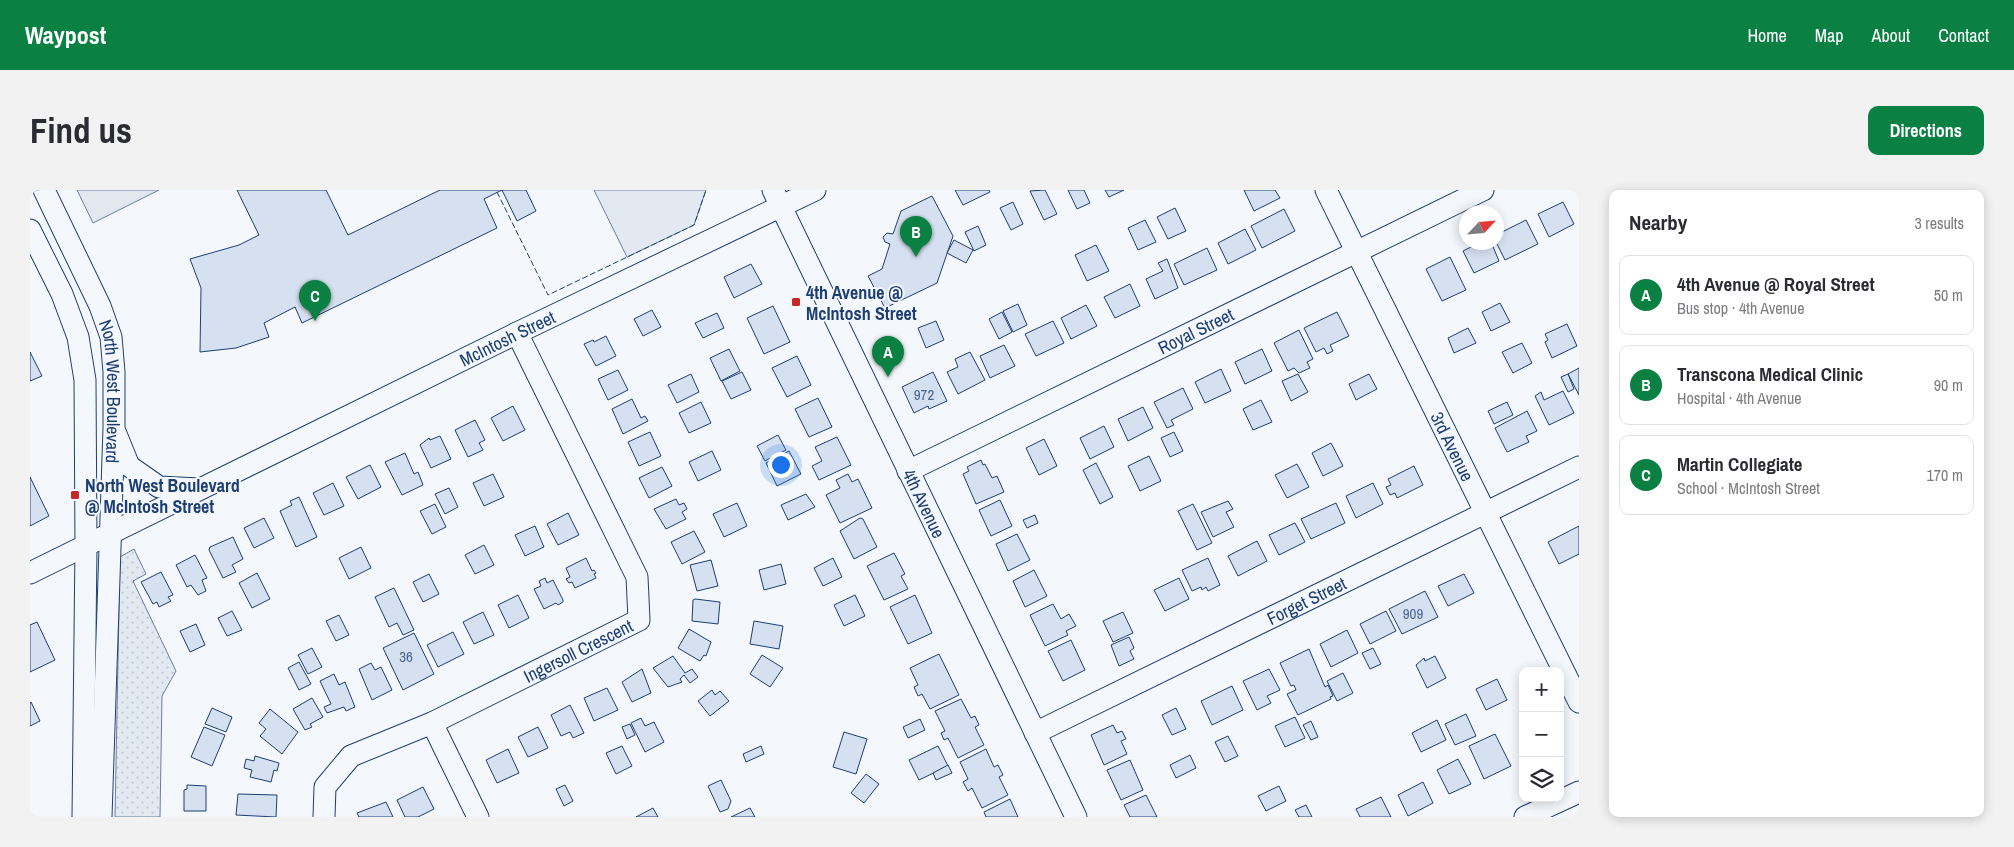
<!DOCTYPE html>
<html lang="en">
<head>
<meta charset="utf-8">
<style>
	:root { --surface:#fff; --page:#f2f2f3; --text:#2b2b33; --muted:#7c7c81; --line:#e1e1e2; --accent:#0b8043 }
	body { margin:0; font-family:"Archivo Narrow",sans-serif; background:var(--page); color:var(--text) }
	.controls { position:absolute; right:15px; bottom:15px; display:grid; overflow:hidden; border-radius:10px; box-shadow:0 2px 12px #0003 }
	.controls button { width:45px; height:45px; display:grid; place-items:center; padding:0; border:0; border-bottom:1px solid var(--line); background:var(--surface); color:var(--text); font:25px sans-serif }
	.compass { position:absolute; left:1429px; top:15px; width:45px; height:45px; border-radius:50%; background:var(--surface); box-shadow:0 2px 12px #0003; rotate:64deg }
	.you { position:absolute; left:750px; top:274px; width:18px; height:18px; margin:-12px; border:4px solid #fff; border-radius:50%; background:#1a73e8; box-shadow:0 0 0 8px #1a73e833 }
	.badge { display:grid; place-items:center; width:32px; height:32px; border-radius:50%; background:var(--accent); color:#fff; font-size:16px; font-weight:700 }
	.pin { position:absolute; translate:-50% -41px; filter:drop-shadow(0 1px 2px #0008) }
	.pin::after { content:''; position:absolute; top:26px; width:18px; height:15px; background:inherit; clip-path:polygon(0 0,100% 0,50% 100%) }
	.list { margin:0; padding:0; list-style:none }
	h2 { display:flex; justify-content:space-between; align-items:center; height:65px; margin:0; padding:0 20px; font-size:21px }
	h2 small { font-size:16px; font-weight:400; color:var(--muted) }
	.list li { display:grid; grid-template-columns:32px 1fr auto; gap:15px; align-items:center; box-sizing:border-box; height:80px; margin:0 10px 10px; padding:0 10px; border:1px solid var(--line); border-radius:10px }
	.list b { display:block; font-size:19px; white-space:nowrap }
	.list p { margin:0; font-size:16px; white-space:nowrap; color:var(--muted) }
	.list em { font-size:16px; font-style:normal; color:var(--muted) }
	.icon { flex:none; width:28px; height:28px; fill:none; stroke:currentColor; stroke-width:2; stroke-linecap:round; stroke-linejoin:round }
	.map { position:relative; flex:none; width:1549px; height:627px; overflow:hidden; border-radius:10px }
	header { display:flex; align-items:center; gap:30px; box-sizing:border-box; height:70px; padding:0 25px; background:var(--accent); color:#fff }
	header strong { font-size:24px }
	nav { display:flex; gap:28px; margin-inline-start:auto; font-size:18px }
	.intro { display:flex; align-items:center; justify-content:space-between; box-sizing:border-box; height:120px; padding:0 30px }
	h1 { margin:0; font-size:35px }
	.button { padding:12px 22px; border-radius:10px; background:var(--accent); color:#fff; font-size:18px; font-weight:700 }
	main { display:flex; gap:30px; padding:0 30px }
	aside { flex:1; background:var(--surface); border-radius:10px; box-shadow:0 2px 12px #0003 }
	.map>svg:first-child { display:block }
	.grass { fill:url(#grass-dots); stroke:#687fa3 }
	.park { fill:#e3e9f0; stroke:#687fa3 }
	.parking { fill:#e3e8f0; stroke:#687fa3 }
	.building { fill:#d5e0f0; stroke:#1d3f73 }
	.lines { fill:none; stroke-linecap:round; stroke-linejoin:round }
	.minor-casing { stroke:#1d3f73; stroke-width:23 }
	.minor { stroke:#f4f7fb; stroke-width:21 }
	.fence { stroke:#1d3f73; stroke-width:1; stroke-dasharray:6 2.5; stroke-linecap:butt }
	.poi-dot { fill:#c62828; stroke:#f4f7fb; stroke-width:2 }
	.labels { text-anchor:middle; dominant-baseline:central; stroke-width:4; stroke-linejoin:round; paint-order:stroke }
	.number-label { font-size:15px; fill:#4b6792 }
	.poi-label { font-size:18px; font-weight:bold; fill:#1d3f73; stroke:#f4f7fb; text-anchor:start }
	.street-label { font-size:18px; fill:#1d3f73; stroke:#f4f7fb }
</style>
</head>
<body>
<header>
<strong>Waypost</strong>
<nav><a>Home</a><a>Map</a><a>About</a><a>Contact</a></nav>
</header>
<div class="intro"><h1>Find us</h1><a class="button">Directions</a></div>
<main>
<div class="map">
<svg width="1549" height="627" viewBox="0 0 1549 627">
	<defs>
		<pattern id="grass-dots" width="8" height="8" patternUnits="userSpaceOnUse" patternTransform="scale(1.25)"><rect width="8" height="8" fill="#e3e9f0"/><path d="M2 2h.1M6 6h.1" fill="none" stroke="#c2c9d1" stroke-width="1.8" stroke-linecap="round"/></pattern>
	</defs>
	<rect width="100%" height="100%" fill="#f4f7fb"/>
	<!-- grass -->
	<polygon class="grass" points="104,359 116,384 103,391 146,481 132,506 130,627 85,627 90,367"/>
	<!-- park -->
	<polygon class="park" points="564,0 676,0 664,35 597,67"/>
	<!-- parking -->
	<polygon class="parking" points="47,0 129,0 63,33"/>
	<!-- building -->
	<g class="building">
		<polygon points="207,0 296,0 318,45 410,0 472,0 454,9 467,38 272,133 265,117 234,133 239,147 206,158 170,162 171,98 160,69 209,55 229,45"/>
		<polygon points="472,0 496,0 506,21 487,31"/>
		<polygon points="925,0 959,0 960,2 933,15"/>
		<polygon points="1015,0 1027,24 1014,30 1000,1"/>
		<polygon points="1038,0 1054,0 1060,13 1047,19"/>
		<polygon points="1075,0 1094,0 1079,7"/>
		<polygon points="1214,0 1245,0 1250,8 1224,21"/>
		<polygon points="902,6 923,46 907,93 855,118 838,86 852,79 860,54 855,52 853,47 857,43 863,44 871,21"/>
		<polygon points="983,12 993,34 981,40 970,18"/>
		<polygon points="1533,12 1544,34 1519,47 1508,24"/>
		<polygon points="1145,18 1156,41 1138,49 1127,27"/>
		<polygon points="1254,19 1265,41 1232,58 1221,36"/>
		<polygon points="1115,30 1126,52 1108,60 1098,38"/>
		<polygon points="1496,30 1508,54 1475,70 1466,52 1466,45"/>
		<polygon points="948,36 956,55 944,61 935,42"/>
		<polygon points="1215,39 1226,60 1198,74 1188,53"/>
		<polygon points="924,50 943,60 936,73 917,63"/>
		<polygon points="1451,52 1461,52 1469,71 1444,83 1433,61"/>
		<polygon points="1066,55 1079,81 1057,91 1045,65"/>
		<polygon points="1177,58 1187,80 1154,95 1144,74"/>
		<polygon points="1420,67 1436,100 1412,111 1396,79"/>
		<polygon points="1137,69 1148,98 1125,109 1116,89 1133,81 1128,73"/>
		<polygon points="721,74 732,94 704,108 694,87"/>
		<polygon points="1100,94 1110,116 1085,128 1074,107"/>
		<polygon points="1470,113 1480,132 1461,141 1452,122"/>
		<polygon points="988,114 997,135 983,142 973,121"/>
		<polygon points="1056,115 1067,136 1041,149 1031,128"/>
		<polygon points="743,116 760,152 734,164 717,128"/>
		<polygon points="622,120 631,137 613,146 604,129"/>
		<polygon points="972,122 982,142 969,149 959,129"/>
		<polygon points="1307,122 1319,146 1300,155 1303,161 1297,164 1294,158 1286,162 1274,138"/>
		<polygon points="687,123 694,138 673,148 665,133"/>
		<polygon points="906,131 914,150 896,158 888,138"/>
		<polygon points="1023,131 1034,153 1006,166 995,144"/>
		<polygon points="1537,134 1547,156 1522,168 1515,152 1518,150 1515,144"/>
		<polygon points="1438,138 1446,153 1424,163 1418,148"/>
		<polygon points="1269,140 1283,169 1277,172 1280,178 1269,183 1264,178 1258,181 1244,153"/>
		<polygon points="576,146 586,166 566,176 554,154 563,150 564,152"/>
		<polygon points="1492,153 1502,173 1483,183 1472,162"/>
		<polygon points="974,155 985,176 960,188 950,166"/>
		<polygon points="699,159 710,181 691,191 680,168"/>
		<polygon points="1232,159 1242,181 1215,194 1205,172"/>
		<polygon points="0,162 12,186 0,191"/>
		<polygon points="940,162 955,190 928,204 917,182 928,177 925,169"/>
		<polygon points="767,166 781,195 757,207 742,178"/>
		<polygon points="1549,178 1549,205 1538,184"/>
		<polygon points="1191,179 1201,201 1175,213 1165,192"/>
		<polygon points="588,180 598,200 578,210 568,189"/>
		<polygon points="712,182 721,200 701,209 692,191"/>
		<polygon points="903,182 917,211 899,219 898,216 884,223 872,197"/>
		<polygon points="661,184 669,202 647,213 638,195"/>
		<polygon points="1268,184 1278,202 1261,211 1252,191"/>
		<polygon points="1339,184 1347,199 1326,210 1319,194"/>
		<polygon points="1538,184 1544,199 1538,202 1531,187"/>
		<polygon points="1153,198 1163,219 1141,230 1144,235 1137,238 1124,212"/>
		<polygon points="1533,201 1544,223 1519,235 1505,206 1511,202 1514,210"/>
		<polygon points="788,208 802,237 779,247 765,219"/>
		<polygon points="602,209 611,228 615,226 618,231 593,244 582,219"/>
		<polygon points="1231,210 1242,232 1223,240 1213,219"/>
		<polygon points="671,212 681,233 659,243 649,223"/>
		<polygon points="1477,212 1483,225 1464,234 1458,221"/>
		<polygon points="483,216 495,240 473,251 461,228"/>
		<polygon points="1113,217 1123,238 1098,251 1088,229"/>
		<polygon points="1497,221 1507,241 1496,246 1499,252 1477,262 1465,238"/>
		<polygon points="445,230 455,250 449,253 453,260 438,267 425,240"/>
		<polygon points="1074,236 1084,257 1060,269 1050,248"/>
		<polygon points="620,242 631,266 609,276 598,252"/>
		<polygon points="1144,242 1153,261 1140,267 1131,248"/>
		<polygon points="748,245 756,260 735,271 727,256"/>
		<polygon points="410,246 421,269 401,278 390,255 399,248 400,250"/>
		<polygon points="807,247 821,275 789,290 782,276 792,271 785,257"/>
		<polygon points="1014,249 1027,276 1009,285 996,258"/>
		<polygon points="1301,253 1313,276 1293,286 1282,263"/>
		<polygon points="682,261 691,280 668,291 659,272"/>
		<polygon points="759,261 771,284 747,296 736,273"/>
		<polygon points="375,263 384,284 388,282 393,295 372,305 355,272"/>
		<polygon points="1119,266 1131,291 1110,301 1098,276"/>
		<polygon points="951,270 953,275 955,274 962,288 967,286 974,302 946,314 933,284 939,281 937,277"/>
		<polygon points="1066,273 1083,307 1070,314 1053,280"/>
		<polygon points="1267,274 1279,297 1257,308 1245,285"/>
		<polygon points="340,275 351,297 328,309 316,287"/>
		<polygon points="1384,276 1393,295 1367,308 1365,303 1360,305 1356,297 1361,295 1358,289"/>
		<polygon points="632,277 642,296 619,308 609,288"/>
		<polygon points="463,284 474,307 454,316 443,293"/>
		<polygon points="818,284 822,292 828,289 842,318 810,333 796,305 810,298 806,290"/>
		<polygon points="0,287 19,326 0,336"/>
		<polygon points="303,293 314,316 294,325 283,303"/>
		<polygon points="1343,293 1353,314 1326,328 1316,306"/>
		<polygon points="419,298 428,317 415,324 405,304"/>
		<polygon points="776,304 785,317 758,330 751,315"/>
		<polygon points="269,307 287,347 266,357 250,321 262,315 260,311"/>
		<polygon points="646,309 649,315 654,313 657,319 652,322 656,329 636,339 624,319"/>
		<polygon points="970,310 982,336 961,346 949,320"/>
		<polygon points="1198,311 1203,319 1196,322 1204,337 1183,347 1171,322"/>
		<polygon points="707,313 717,336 694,347 683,324"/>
		<polygon points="1306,313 1315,333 1281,349 1271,329"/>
		<polygon points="405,314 416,337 402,344 390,321"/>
		<polygon points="1163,314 1182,353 1167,360 1148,321"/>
		<polygon points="538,323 549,345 528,355 517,334"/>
		<polygon points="1005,325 1008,333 997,338 993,330"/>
		<polygon points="234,328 244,348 224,358 214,338"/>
		<polygon points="830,328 833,329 847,357 824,369 810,341"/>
		<polygon points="1265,333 1275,352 1249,365 1239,345"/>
		<polygon points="505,336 514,357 495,366 485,345"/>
		<polygon points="1549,336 1549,364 1529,374 1518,352"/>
		<polygon points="664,341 675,362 652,374 641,352"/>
		<polygon points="987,344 1000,370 978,381 966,354"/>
		<polygon points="203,347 213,369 202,375 206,382 193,388 179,360 180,357"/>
		<polygon points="1227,351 1237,371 1208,386 1198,366"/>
		<polygon points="454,355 464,375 445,384 435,365"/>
		<polygon points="331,357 341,378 319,389 309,368"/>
		<polygon points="864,363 875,384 871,386 878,399 854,410 837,376"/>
		<polygon points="165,365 177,388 172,390 176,401 168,405 161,395 157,397 146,375"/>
		<polygon points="556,368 562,381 564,380 566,383 564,384 566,388 545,398 542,392 539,393 536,389 540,387 536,378"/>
		<polygon points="803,368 812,387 793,396 784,378"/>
		<polygon points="1178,368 1190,395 1178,401 1176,397 1172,400 1171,397 1162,401 1152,380"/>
		<polygon points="681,370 688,396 667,401 660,375"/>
		<polygon points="751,374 756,394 734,400 729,380"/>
		<polygon points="1004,380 1017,406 995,417 983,391"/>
		<polygon points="131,382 143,405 138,407 141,411 129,417 127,412 123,414 111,392"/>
		<polygon points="227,383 240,409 222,418 209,393"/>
		<polygon points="399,384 409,404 393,412 383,392"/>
		<polygon points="1434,384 1444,403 1418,416 1408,396"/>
		<polygon points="515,388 517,393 523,390 533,410 533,412 528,415 526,413 514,419 504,399 511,396 509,391"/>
		<polygon points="1149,388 1159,409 1135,421 1124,400"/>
		<polygon points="364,398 384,440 373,445 367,433 359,437 345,407"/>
		<polygon points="1395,401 1408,427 1372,444 1359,419"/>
		<polygon points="488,405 499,428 479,438 468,415"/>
		<polygon points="825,405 835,426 814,436 804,415"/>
		<polygon points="885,405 902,443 878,454 860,417"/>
		<polygon points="665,409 690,412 688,434 662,431 663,410"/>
		<polygon points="1023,414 1031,429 1039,424 1046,436 1036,441 1038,445 1015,456 1000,425"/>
		<polygon points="202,421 212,440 197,446 188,428"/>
		<polygon points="1356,421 1366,441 1340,454 1330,434"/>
		<polygon points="453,422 464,445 444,454 433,432"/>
		<polygon points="1093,422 1103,443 1083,452 1073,431"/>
		<polygon points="309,425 319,445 306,451 296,431"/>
		<polygon points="724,431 753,436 749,459 720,454"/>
		<polygon points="7,432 25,470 0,482 0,435"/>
		<polygon points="166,434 175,455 160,462 150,441"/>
		<polygon points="659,439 681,452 676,466 674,465 670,471 648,458"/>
		<polygon points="1317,440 1328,463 1301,477 1290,454"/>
		<polygon points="423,442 434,464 408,477 397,455"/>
		<polygon points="384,443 404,484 373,500 353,458"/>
		<polygon points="1099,447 1104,458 1100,461 1104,469 1089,476 1081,455"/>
		<polygon points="1041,450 1055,480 1033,491 1018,461"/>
		<polygon points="282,458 292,477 278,484 268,465"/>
		<polygon points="1343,458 1351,474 1340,479 1332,463"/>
		<polygon points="1279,459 1295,497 1298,495 1303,506 1300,507 1301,509 1268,525 1257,504 1266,500 1264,495 1261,496 1250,473"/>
		<polygon points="909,464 929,505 900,519 892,504 888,506 884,497 888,495 880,478"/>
		<polygon points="732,465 753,478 740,497 720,484"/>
		<polygon points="643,466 655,483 662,479 668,487 660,493 654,485 650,489 652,492 638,497 623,478"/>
		<polygon points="1405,466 1416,488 1397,498 1386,475 1394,468 1395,471"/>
		<polygon points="269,472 281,494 269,500 258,478"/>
		<polygon points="341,473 345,480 351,477 362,500 342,510 329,479"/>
		<polygon points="612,479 621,503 602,512 592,492"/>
		<polygon points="1239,479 1250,500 1237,506 1241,513 1227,520 1213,491"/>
		<polygon points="1313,483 1323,503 1307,511 1297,491"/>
		<polygon points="304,484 309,495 315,492 325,517 316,521 314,517 297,523 294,517 301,514 290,491"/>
		<polygon points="1467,489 1477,510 1456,520 1446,499"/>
		<polygon points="1202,496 1213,520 1182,535 1171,511"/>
		<polygon points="577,498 588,520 564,531 554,508"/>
		<polygon points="682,500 685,505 690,501 699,511 680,526 668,511"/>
		<polygon points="282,508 293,527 280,534 282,537 275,540 263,519"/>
		<polygon points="931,509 941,528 945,526 949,535 945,537 954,555 928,568 918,548 914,550 911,543 915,541 905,521"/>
		<polygon points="1,512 10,531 0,536 0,513"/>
		<polygon points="540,515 554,543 543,548 540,542 531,546 521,525"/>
		<polygon points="182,518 202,527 196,542 175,534"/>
		<polygon points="1146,518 1156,539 1142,545 1132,525"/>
		<polygon points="240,519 268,542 252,564 230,546 236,539 229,533"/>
		<polygon points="1436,524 1446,546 1425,555 1415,534"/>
		<polygon points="1265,527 1275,548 1255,557 1245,536"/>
		<polygon points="611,528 615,536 624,532 634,552 615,562 601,533"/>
		<polygon points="890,529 895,540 878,548 873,537"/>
		<polygon points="1407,530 1416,550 1391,562 1382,543"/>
		<polygon points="1281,531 1288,547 1281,550 1273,535"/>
		<polygon points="600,534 605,545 597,549 592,537"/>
		<polygon points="1083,535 1087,543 1092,541 1096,549 1091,551 1097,564 1074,575 1061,545"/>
		<polygon points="174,537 195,545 182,576 161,567"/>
		<polygon points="508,537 518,558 498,567 488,547"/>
		<polygon points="814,542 837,549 826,584 803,577"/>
		<polygon points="1465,544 1481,576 1454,589 1439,556"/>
		<polygon points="1198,546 1208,566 1195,572 1185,552"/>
		<polygon points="592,556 602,576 586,584 576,563"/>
		<polygon points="731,556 734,564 716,572 713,564"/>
		<polygon points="908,556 918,576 889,590 879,570"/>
		<polygon points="478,559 489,583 467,593 456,570"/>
		<polygon points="956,559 964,577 968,575 973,585 969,587 978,605 952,618 942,598 938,601 933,592 938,589 930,572"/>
		<polygon points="1160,565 1166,578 1146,588 1140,575"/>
		<polygon points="225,566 249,573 247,581 244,580 241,592 220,587 222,580 214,578 216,569 224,571"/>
		<polygon points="1428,569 1441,594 1419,604 1407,580"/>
		<polygon points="1100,570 1113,600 1091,610 1077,580"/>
		<polygon points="918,575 922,583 906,590 903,583"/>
		<polygon points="836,584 849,594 834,613 821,603"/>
		<polygon points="691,590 701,611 698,619 690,622 678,596"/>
		<polygon points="1393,592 1403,613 1378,626 1368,605"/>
		<polygon points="157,595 176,596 176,621 154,621 154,600 157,599"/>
		<polygon points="535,595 543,611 534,616 526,599"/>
		<polygon points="1249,596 1256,611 1236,621 1228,606"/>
		<polygon points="393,597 404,619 388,627 375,627 367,610"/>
		<polygon points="208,604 247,605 246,627 206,625"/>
		<polygon points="1116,605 1127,627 1100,627 1094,615"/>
		<polygon points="1351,607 1361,627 1330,627 1326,619"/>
		<polygon points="980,609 988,627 956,627 954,622"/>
		<polygon points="356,612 363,627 329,627 327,623"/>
		<polygon points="1276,615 1282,627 1269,627 1265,620"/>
		<polygon points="623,618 628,627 606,627"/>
		<polygon points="720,618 725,627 701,627"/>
	</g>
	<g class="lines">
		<!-- minor casing -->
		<g class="minor-casing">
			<g id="minor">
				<path id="s1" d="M14 0 70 116 81 147 84 182V238L71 627"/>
				<path id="s2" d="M743 0 1046 627"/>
				<path id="s3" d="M1296 0 1549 512"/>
				<polyline points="0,40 32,104 48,147 55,190 56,355 53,627"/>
				<polyline points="86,244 99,276 129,297 169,299"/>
				<path id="s4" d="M878 281 1453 0"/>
				<path id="s5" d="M0 383 487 143 785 0"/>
				<polyline points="402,533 448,627"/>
				<path id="s6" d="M1005 543 1549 277"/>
				<path id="s7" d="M294 627 295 597 321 566 402 533 609 430 607 387 487 143"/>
				<polyline points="1495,627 1549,602"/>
			</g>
		</g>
		<!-- minor -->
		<use href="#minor" class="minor"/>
		<!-- fence -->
		<polyline class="fence" points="467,2 518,105 664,35 676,0"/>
	</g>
	<!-- markers -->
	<g class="poi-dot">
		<rect x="761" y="107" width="10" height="10" rx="2.5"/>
		<rect x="40" y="300" width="10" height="10" rx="2.5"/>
	</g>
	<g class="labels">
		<!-- number labels -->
		<g class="number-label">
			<text x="894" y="204">972</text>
			<text x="1383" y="423">909</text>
			<text x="376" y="466">36</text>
		</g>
		<!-- poi labels -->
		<g class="poi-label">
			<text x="776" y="102">4th Avenue @<tspan x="776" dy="21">McIntosh Street</tspan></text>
			<text x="55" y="295">North West Boulevard<tspan x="55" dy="21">@ McIntosh Street</tspan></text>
		</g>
		<!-- street labels -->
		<g class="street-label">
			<text stroke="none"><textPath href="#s4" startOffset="320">Royal Street</textPath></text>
			<text stroke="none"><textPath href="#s5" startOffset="532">McIntosh Street</textPath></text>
			<text stroke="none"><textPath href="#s1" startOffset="216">North West Boulevard</textPath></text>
			<text stroke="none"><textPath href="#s3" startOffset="286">3rd Avenue</textPath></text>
			<text stroke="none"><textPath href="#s2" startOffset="348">4th Avenue</textPath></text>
			<text stroke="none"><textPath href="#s6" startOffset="302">Forget Street</textPath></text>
			<text stroke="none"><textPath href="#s7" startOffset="321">Ingersoll Crescent</textPath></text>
		</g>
	</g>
</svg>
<div class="controls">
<button>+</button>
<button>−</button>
<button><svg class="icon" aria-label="layers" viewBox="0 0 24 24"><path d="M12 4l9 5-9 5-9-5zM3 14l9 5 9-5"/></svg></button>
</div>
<svg class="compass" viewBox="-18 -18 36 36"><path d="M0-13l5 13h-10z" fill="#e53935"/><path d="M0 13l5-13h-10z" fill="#7c7c81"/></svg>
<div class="you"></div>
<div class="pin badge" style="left:858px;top:187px">A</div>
<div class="pin badge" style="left:886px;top:67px">B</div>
<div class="pin badge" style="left:285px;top:131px">C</div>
</div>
<aside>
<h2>Nearby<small>3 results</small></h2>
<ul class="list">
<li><span class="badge">A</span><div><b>4th Avenue @ Royal Street</b><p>Bus stop · 4th Avenue</p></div><em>50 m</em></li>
<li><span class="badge">B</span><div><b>Transcona Medical Clinic</b><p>Hospital · 4th Avenue</p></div><em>90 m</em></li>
<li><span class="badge">C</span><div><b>Martin Collegiate</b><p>School · McIntosh Street</p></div><em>170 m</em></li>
</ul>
</aside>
</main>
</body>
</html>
